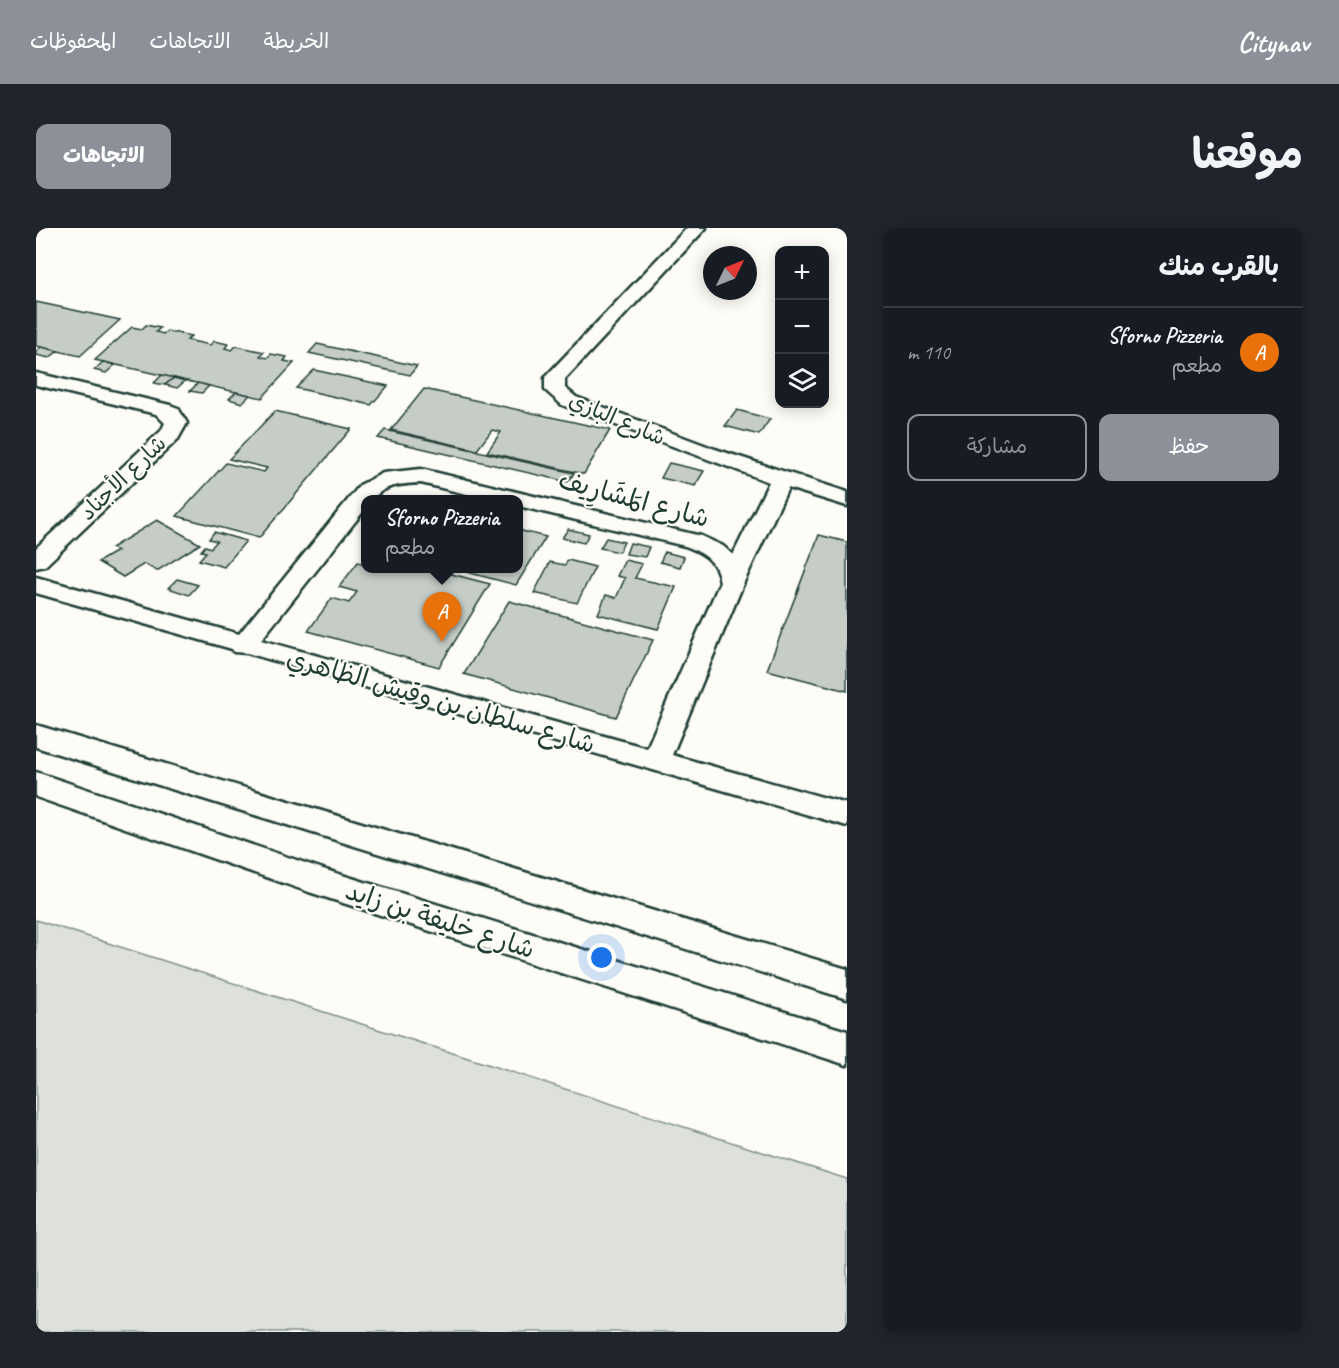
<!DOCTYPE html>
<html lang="ar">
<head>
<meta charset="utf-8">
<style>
	:root { --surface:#171b24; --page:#20242c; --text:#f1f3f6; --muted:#9ea1a6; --line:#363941; --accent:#8c9099 }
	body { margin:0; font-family:Caveat,"Playpen Sans Arabic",sans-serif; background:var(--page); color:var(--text); direction:rtl }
	.controls { position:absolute; right:18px; top:18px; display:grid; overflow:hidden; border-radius:12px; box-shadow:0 3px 15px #0003 }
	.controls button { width:54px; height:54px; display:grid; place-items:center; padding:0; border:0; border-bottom:2px solid var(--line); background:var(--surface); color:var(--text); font:30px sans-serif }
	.compass { position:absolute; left:667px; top:18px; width:54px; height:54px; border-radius:50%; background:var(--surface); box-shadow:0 3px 15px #0003; rotate:47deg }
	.you { position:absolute; left:566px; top:730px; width:21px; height:21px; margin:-15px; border:4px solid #fff; border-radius:50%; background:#1a73e8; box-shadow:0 0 0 9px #1a73e833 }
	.badge { display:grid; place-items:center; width:39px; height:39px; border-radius:50%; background:var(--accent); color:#fff; font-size:20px; font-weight:700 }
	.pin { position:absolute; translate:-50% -50px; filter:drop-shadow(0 2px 3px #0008) }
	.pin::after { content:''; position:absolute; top:32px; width:21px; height:18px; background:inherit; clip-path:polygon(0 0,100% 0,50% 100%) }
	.popup { position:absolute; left:325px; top:267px; width:162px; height:78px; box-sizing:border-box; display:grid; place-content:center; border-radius:12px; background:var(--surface); filter:drop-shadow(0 2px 4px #0005); font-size:20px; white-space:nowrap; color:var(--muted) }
	.popup b { font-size:22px; color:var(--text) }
	.popup::after { content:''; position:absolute; left:50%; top:100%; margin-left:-12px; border:12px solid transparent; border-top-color:var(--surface) }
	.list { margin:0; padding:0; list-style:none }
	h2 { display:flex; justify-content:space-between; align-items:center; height:78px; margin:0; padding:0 24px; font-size:26px }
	h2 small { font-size:20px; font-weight:400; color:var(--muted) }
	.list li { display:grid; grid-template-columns:39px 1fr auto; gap:18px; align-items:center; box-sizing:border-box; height:90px; padding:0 24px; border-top:2px solid var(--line) }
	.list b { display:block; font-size:22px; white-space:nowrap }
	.list p { margin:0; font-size:20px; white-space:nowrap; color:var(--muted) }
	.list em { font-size:20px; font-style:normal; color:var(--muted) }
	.actions { display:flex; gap:12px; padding:18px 24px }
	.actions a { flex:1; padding:14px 0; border:2px solid var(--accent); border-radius:12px; text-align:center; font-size:21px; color:var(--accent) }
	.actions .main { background:var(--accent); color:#fff }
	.icon { flex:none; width:33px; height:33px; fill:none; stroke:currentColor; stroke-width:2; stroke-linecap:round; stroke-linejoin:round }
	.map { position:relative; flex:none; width:811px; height:1104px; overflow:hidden; direction:ltr; border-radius:12px }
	header { display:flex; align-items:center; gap:36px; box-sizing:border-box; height:84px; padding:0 30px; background:var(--accent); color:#fff }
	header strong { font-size:28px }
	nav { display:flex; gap:33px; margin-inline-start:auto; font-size:21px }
	.intro { display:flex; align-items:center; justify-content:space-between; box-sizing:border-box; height:144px; padding:0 36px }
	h1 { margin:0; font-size:42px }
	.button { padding:15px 27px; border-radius:12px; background:var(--accent); color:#fff; font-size:21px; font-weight:700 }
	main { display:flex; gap:36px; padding:0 36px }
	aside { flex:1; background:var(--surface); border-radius:12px; box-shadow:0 3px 15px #0003 }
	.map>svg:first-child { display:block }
	.green { fill:#dde0db; stroke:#7e8e88; stroke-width:1.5 }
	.building { fill:#c6cdc7; stroke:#1f3d34; stroke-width:1.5 }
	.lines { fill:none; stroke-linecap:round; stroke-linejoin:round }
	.minor-casing { stroke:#1f3d34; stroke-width:5 }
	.trunk-casing { stroke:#1f3d34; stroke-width:5 }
	.minor { fill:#fdfcf7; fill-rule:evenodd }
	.trunk { fill:#fdfcf7; fill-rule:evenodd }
	.labels { text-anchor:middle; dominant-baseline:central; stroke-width:4.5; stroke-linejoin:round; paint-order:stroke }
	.far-street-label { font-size:22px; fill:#1f3d34; stroke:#fdfcf7 }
	.street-label { font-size:26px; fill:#1f3d34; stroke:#fdfcf7 }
</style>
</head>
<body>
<header>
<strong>Citynav</strong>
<nav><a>الخريطة</a><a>الاتجاهات</a><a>المحفوظات</a></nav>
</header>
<div class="intro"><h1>موقعنا</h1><a class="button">الاتجاهات</a></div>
<main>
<aside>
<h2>بالقرب منك<small></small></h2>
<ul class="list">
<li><span class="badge" style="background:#e8710a">A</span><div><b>Sforno Pizzeria</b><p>مطعم</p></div><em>110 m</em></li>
</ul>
<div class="actions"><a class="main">حفظ</a><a>مشاركة</a></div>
</aside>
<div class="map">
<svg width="811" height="1104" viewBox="0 0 811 1104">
	<rect width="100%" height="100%" fill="#fdfcf7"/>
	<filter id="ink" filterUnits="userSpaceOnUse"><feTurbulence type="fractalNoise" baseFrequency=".0167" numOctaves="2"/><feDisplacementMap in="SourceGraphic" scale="12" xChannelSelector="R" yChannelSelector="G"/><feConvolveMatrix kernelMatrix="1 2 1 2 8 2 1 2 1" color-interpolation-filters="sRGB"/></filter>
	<g filter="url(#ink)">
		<!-- green -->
		<polygon class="green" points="0,692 811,951 811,1104 0,1104"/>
		<!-- building -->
		<g class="building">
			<polygon points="0,74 84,92 44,128 0,118"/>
			<polygon points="110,97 124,100 120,104 127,106 131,103 155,108 151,112 174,117 178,113 192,116 189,120 196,122 200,118 228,124 224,128 231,130 235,126 251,129 248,133 258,135 226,170 59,132 96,99 106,101"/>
			<polygon points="281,116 381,138 374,147 273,125"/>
			<polygon points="5,119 22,123 13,130 0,127 0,123"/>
			<polygon points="67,134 79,137 70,145 58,142"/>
			<polygon points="278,142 352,158 335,177 260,160"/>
			<polygon points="126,147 138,150 129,157 118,155"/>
			<polygon points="138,150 149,153 141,160 129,157"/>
			<polygon points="162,155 173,158 166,165 154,163"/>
			<polygon points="388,161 574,202 548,246 451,224 465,204 456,202 441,222 355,202"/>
			<polygon points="200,164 214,167 206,175 193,171"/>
			<polygon points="701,182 734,191 723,207 689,198"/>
			<polygon points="239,183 315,201 223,310 141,288 190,235 228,244 231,240 193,231"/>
			<polygon points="349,202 538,245 532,254 342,210"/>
			<polygon points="633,235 668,243 659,258 625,250"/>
			<polygon points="121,292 164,316 121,343 108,336 87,349 62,334 81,323 75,320"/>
			<polygon points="532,301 553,306 548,315 526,310"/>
			<polygon points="482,302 510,309 480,357 415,340 482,340"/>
			<polygon points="178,304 210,313 188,339 163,332 170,324 165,323 169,318 175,320 181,313 173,311"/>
			<polygon points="783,307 811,314 811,463 731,442"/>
			<polygon points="570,310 588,314 583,324 564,320"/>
			<polygon points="594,315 613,319 609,329 590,326"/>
			<polygon points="629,324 648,329 644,339 624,334"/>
			<polygon points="532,332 559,339 541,375 498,365 514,334 529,337"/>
			<polygon points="589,332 606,336 599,350 640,359 622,401 562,386 570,367 580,370 589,350 581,348"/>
			<polygon points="322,334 330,336 330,340 392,340 454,356 403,439 272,403 296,370 313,375 321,364 303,359"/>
			<polygon points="141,351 162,357 153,367 132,360"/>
			<polygon points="473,373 617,412 580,489 428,446"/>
		</g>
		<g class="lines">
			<!-- minor casing -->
			<g class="minor-casing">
				<g id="minor">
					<path d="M651 0H670L529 151V160L540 169 679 221 811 264V278L752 260 708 354 636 527 811 576V598L211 425 198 424 196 421 0 365V349L203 406 324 257 347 245 385 241 665 308 687 318 697 327 733 254 526 177 509 162V150L512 146ZM385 255 455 272H482V278L649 318C668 325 681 333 684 354L611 520 225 412 330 280V272H336C348 256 367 256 385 255Z"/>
					<polygon points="0,145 134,177 142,180 151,195 142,211 9,338 0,340 0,320 125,203 129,195 120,186 0,157"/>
				</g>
			</g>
			<!-- trunk casing -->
			<g class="trunk-casing">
				<g id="trunk">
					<polygon points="0,497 811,741 811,771 0,519"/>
					<polygon points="0,544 293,643 811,803 811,837 273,664 0,569"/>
				</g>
			</g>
			<!-- minor -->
			<use href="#minor" class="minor"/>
			<!-- trunk -->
			<use href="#trunk" class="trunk"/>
		</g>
	</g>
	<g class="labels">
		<!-- far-street labels -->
		<g class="far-street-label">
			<text transform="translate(581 191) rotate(23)">شارع البازي</text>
			<text transform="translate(87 250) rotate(-44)">شارع الأجناد</text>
		</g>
		<!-- street labels -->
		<g class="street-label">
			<text transform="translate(598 271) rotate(15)">شارع المَشَارِيف</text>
			<text transform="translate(405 473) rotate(16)">شارع سلطان بن وقيش الظاهري</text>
			<text transform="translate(404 692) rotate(18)">شارع خليفة بن زايد</text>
		</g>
	</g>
</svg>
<div class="controls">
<button>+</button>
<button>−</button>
<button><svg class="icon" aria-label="layers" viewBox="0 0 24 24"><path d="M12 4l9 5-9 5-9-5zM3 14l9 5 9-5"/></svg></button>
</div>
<svg class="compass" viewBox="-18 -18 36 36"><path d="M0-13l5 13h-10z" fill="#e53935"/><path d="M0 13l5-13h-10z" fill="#9ea1a6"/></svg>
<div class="you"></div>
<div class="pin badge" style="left:406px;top:414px;background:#e8710a">A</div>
<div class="popup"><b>Sforno Pizzeria</b>مطعم</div>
</div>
</main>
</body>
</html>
